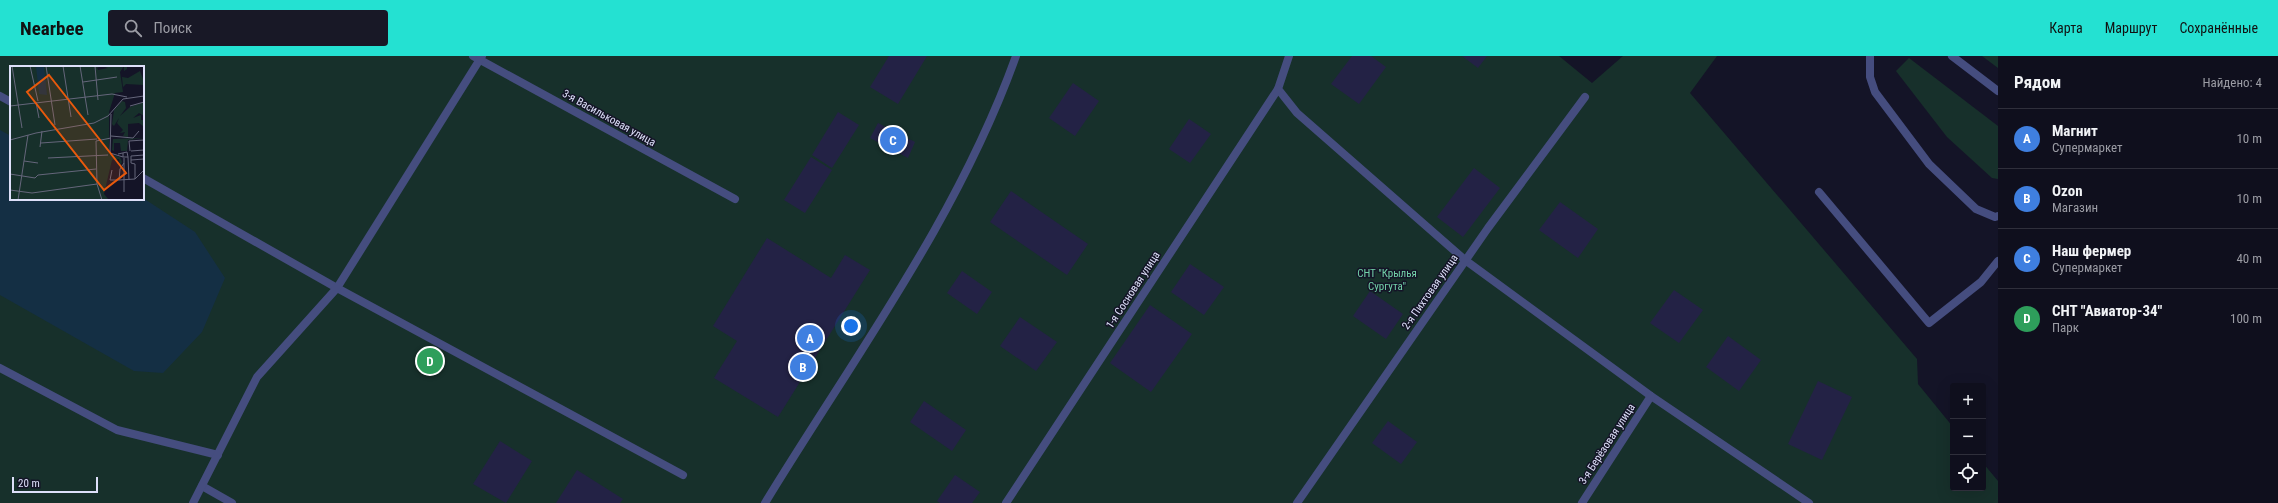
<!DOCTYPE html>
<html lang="ru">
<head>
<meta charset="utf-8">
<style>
	:root { --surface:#0f0f1d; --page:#181826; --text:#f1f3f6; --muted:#9b9ca4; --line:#2f2f3b; --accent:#24e1d2 }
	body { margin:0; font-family:"Roboto Condensed",sans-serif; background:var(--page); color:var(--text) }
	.controls { position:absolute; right:12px; bottom:12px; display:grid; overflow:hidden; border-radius:4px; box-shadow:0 4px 16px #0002 }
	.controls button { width:36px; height:36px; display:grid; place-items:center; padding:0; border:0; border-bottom:1px solid var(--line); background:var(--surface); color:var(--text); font:20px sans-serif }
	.scale { position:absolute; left:12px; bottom:10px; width:86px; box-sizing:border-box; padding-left:4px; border:2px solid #dee0fa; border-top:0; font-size:11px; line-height:14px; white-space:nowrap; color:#dee0fa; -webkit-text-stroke:3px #141427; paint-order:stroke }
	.you { position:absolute; left:851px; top:270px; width:14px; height:14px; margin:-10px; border:3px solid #fff; border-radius:50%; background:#1a73e8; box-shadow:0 0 0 6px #1a73e833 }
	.badge { display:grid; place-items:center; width:26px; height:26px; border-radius:50%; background:var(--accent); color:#fff; font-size:13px; font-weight:700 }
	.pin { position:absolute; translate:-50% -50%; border:2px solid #fff; box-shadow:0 1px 4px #0006 }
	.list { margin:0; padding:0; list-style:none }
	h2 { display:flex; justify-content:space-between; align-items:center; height:52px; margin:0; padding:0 16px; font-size:17px }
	h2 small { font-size:13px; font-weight:400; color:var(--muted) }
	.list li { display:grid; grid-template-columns:26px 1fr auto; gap:12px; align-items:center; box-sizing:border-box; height:60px; padding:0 16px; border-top:1px solid var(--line) }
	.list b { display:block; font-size:15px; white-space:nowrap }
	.list p { margin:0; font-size:13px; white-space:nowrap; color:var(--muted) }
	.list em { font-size:13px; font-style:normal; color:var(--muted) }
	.icon { flex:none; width:22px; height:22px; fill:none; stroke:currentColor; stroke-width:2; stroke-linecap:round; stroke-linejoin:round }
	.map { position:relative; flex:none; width:1998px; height:447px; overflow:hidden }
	header { display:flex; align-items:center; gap:24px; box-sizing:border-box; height:56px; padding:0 20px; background:var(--accent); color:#111 }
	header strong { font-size:19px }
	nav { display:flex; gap:22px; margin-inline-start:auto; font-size:14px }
	.search { width:280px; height:36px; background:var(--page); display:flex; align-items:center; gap:10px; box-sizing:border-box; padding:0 14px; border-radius:4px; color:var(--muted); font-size:15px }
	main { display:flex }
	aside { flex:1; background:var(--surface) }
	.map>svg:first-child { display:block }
	.green { fill:#17302b; fill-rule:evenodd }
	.water { fill:#142f44 }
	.building { fill:#232245 }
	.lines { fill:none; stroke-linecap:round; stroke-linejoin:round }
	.service { stroke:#454d7f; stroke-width:8 }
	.minor { stroke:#454d7f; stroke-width:8 }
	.labels { text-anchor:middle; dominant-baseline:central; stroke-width:3; stroke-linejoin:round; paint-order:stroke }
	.street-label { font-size:11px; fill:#dee0fa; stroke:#141427 }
	.park-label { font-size:11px; fill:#73d2a9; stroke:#141427 }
	.inset-road { fill:none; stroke:#65667b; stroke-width:1 }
	.view { fill:#e8590c; fill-opacity:0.15; stroke:#e8590c; stroke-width:2 }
	.inset-edge { fill:none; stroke:#dee0fa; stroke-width:2 }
</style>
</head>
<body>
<header>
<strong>Nearbee</strong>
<div class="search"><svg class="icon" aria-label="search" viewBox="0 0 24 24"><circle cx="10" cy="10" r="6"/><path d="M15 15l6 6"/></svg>Поиск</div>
<nav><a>Карта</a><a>Маршрут</a><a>Сохранённые</a></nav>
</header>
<main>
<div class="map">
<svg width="1998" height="447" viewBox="0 0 1998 447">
	<rect width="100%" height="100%" fill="#141427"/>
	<!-- green -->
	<g class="green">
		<path d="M0 0H1559L1592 27 1623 0H1717L1690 37 1917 303 1918 328 1953 371V432H1983V407L1998 425V447H0ZM11 11H143V143H11Z"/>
		<polygon points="1982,0 1998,0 1998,12"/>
		<polygon points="1909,2 1998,70 1998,123 1992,122 1947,81 1896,15"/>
	</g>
	<!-- water -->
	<polygon class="water" points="0,74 11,80 11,143 143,142 195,176 225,222 202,276 163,317 134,315 0,239"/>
	<!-- building -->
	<g class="building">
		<polygon points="889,0 927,0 898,48 870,31"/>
		<polygon points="1352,0 1371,0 1386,11 1359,48 1331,28"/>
		<polygon points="1462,0 1487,0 1478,12"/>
		<polygon points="1073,27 1099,45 1075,80 1049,62"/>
		<polygon points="838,56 859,69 832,112 812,99"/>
		<polygon points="1189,63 1211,78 1190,107 1169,93"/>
		<polygon points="878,67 915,86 908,102 870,82"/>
		<polygon points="811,101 832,114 805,157 784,144"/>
		<polygon points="1474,112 1500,132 1463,181 1437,161"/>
		<polygon points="1011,135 1088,188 1067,219 990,166"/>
		<polygon points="1560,146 1598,173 1578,202 1539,174"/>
		<polygon points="767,182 831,222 845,199 870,214 778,361 714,322 737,285 713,270"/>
		<polygon points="1190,208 1224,231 1204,259 1171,236"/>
		<polygon points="962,215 992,236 977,258 947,237"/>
		<polygon points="1674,234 1703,254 1679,287 1650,267"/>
		<polygon points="1370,235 1403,258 1386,283 1353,260"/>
		<polygon points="1150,249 1192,278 1151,336 1110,307"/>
		<polygon points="1020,261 1057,286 1036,315 1000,290"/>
		<polygon points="1728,280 1761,304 1739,335 1706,311"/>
		<polygon points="1818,325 1852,341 1822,404 1788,388"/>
		<polygon points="924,345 966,374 952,395 910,366"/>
		<polygon points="1388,365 1417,386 1401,408 1372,387"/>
		<polygon points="500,385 532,405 506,447 473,428"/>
		<polygon points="577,414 623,443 620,447 556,447"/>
		<polygon points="955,419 980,436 972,447 940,447 937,445"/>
	</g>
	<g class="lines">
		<!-- service -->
		<g class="service">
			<polyline points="1870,0 1870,21 1875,36 1929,108 1976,153 1995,161 1998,160"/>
			<polyline points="1952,0 1998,35"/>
			<polyline points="0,40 11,46"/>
			<polyline points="143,122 337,232 683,419"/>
			<polyline points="1819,136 1929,267 1981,226 1998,205"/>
			<polyline points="0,312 117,374 218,399"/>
			<polyline points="202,430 232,447"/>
		</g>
		<!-- minor -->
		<g class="minor">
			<polyline points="473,0 735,143"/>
			<polyline points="1289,0 1278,33 1297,57 1465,204 1651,340 1809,447"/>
			<polyline points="193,447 257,321 337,232 482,0"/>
			<path d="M765 447C854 301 958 162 1016 0"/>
			<polyline points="1006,447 1278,33"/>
			<polyline points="1297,447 1488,172 1585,41"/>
			<polyline points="1582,447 1651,340"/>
		</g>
	</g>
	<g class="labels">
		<!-- street labels -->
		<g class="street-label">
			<text transform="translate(609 62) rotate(29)">3-я Васильковая улица</text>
			<text transform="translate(1133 234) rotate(-57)">1-я Сосновая улица</text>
			<text transform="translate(1430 236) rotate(-55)">2-я Пихтовая улица</text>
			<text transform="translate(1607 388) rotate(-57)">3-я Берёзовая улица</text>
		</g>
		<!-- park labels -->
		<g class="park-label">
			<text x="1387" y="217">CНТ "Крылья<tspan x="1387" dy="13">Сургута"</tspan></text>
		</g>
	</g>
	<!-- overview -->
	<g transform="translate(10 10)">
		<rect width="134" height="134" fill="#141427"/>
		<path d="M0 0H91L87 2 88 4 98 2 92 0H117V3L114 5V0L110 6 113 26 105 27 99 46V88L110 91 112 96 110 99 109 93 102 94 94 128 99 134H0ZM134 3V19L116 18 113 21 112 11 118 12 130 5 133 13ZM112 35 115 36 116 42 110 50 120 41 134 36V50L129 47 123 52 131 49V54H134L133 60 129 57 118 58V71L113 70 115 66 110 67 113 64 107 57 109 52 104 60 102 58 104 44ZM134 72 118 74 117 85H111L110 77H104V85L102 84 103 73Z" fill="#17302b"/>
		<path d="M26 0H34L37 29 29 28Z" fill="#142f44"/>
		<path class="inset-road" d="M2 0 12 62M20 0 28 35M36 0 45 59M53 0 61 51M70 0 78 49M85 0 88 34M73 16 107 11M26 36 29 52M0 40 102 28 117 31M120 40 134 36M101 48 100 87 113 91M101 70 123 72 129 65M0 74 26 67 84 57 98 50 113 33 134 30M31 77 87 73M30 81 32 65M120 85 119 75 134 74M121 85 134 84M108 88 117 86 118 91H113V87M118 91 119 114M38 92 98 89M114 92V126M121 94 134 93M14 95 28 97M114 97 110 103 109 114 125 113 134 104M102 104 100 114H109M0 108 25 112 28 109 86 103M125 113V98L121 97V90L134 89M0 124 22 127 87 118M8 134 18 69M92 134 87 118 86 75 101 72"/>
		<path class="view" d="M39 9 116 107 94 124 17 26Z"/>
		<rect width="134" height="134" class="inset-edge"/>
	</g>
</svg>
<div class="controls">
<button>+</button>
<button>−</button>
<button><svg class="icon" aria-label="locate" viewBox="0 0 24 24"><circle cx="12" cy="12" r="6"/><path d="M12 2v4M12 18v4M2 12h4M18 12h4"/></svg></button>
</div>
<div class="scale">20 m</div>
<div class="you"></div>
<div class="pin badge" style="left:810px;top:282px;background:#3f7fe0">A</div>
<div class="pin badge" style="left:803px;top:311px;background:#3f7fe0">B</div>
<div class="pin badge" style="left:893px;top:84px;background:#3f7fe0">C</div>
<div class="pin badge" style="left:430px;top:305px;background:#2e9e5b">D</div>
</div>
<aside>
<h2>Рядом<small>Найдено: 4</small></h2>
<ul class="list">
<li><span class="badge" style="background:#3f7fe0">A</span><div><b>Магнит</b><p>Супермаркет</p></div><em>10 m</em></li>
<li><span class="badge" style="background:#3f7fe0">B</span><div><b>Ozon</b><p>Магазин</p></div><em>10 m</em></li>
<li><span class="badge" style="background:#3f7fe0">C</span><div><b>Наш фермер</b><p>Супермаркет</p></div><em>40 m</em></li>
<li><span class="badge" style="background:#2e9e5b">D</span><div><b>СНТ &quot;Авиатор-34&quot;</b><p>Парк</p></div><em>100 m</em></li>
</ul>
</aside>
</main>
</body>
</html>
